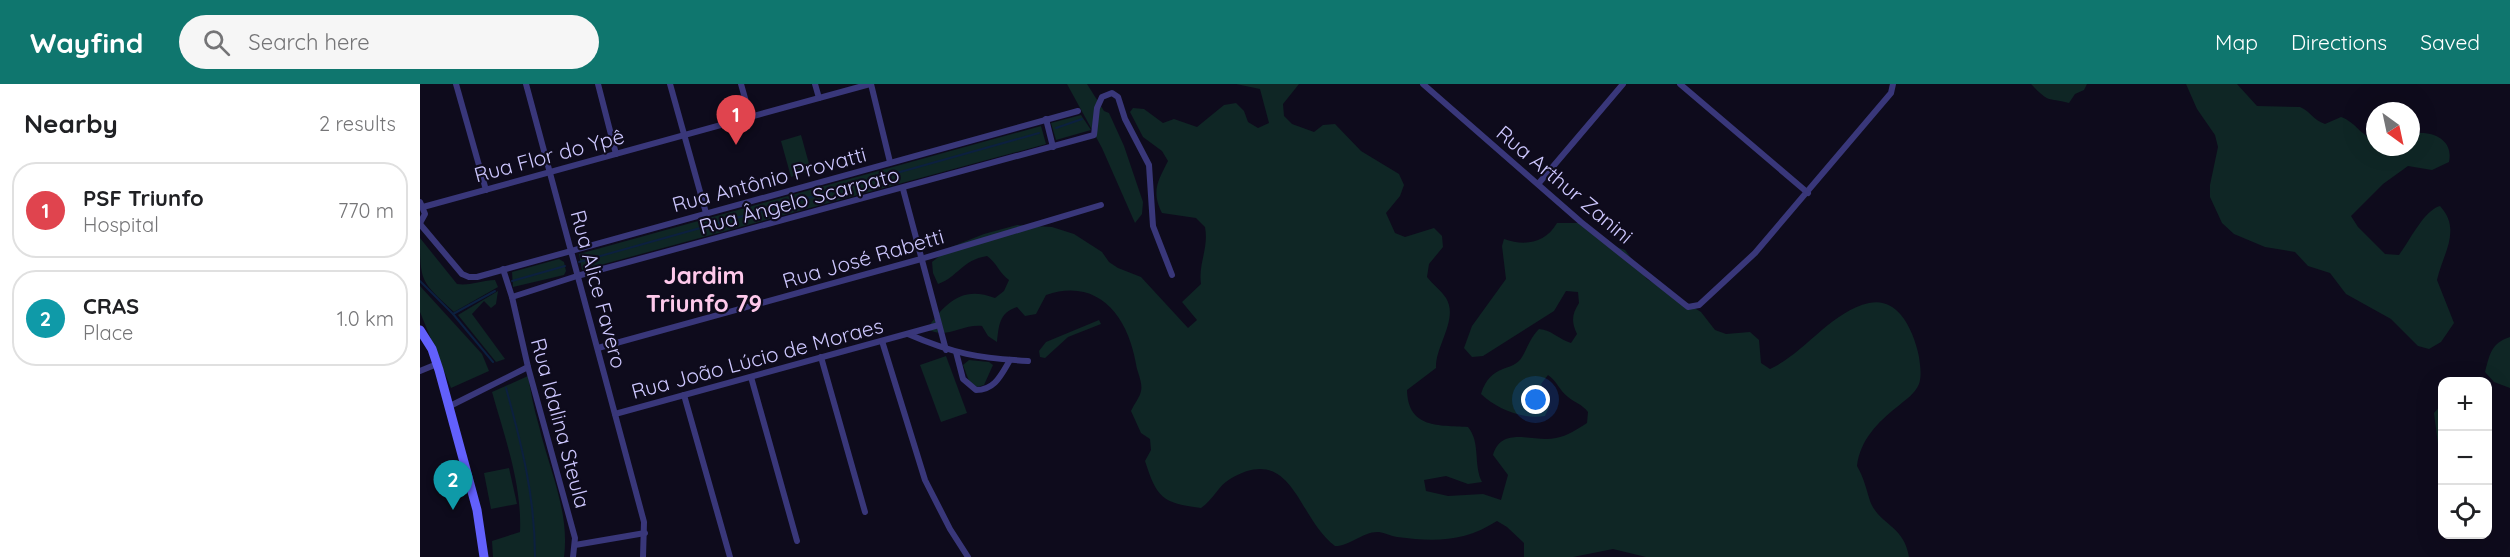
<!DOCTYPE html>
<html lang="en">
<head>
<meta charset="utf-8">
<style>
	:root { --surface:#fff; --page:#f6f6f6; --text:#202124; --muted:#757577; --line:#e0e0e0; --accent:#0f766e }
	body { margin:0; font-family:Quicksand,sans-serif; background:var(--page); color:var(--text) }
	.controls { position:absolute; right:18px; bottom:18px; display:grid; overflow:hidden; border-radius:12px; box-shadow:0 6px 24px #0002 }
	.controls button { width:54px; height:54px; display:grid; place-items:center; padding:0; border:0; border-bottom:2px solid var(--line); background:var(--surface); color:var(--text); font:30px sans-serif }
	.compass { position:absolute; left:1946px; top:18px; width:54px; height:54px; border-radius:50%; background:var(--surface); box-shadow:0 6px 24px #0002; rotate:147deg }
	.you { position:absolute; left:1116px; top:316px; width:21px; height:21px; margin:-15px; border:4px solid #fff; border-radius:50%; background:#1a73e8; box-shadow:0 0 0 9px #1a73e833 }
	.badge { display:grid; place-items:center; width:39px; height:39px; border-radius:50%; background:var(--accent); color:#fff; font-size:20px; font-weight:700 }
	.pin { position:absolute; translate:-50% -50px; filter:drop-shadow(0 2px 3px #0008) }
	.pin::after { content:''; position:absolute; top:32px; width:21px; height:18px; background:inherit; clip-path:polygon(0 0,100% 0,50% 100%) }
	.list { margin:0; padding:0; list-style:none }
	h2 { display:flex; justify-content:space-between; align-items:center; height:78px; margin:0; padding:0 24px; font-size:26px }
	h2 small { font-size:20px; font-weight:400; color:var(--muted) }
	.list li { display:grid; grid-template-columns:39px 1fr auto; gap:18px; align-items:center; box-sizing:border-box; height:96px; margin:0 12px 12px; padding:0 12px; border:2px solid var(--line); border-radius:24px }
	.list b { display:block; font-size:22px; white-space:nowrap }
	.list p { margin:0; font-size:20px; white-space:nowrap; color:var(--muted) }
	.list em { font-size:20px; font-style:normal; color:var(--muted) }
	.icon { flex:none; width:33px; height:33px; fill:none; stroke:currentColor; stroke-width:2; stroke-linecap:round; stroke-linejoin:round }
	.map { position:relative; flex:none; width:2090px; height:473px; overflow:hidden }
	header { display:flex; align-items:center; gap:36px; box-sizing:border-box; height:84px; padding:0 30px; background:var(--accent); color:#fff }
	header strong { font-size:28px }
	nav { display:flex; gap:33px; margin-inline-start:auto; font-size:21px }
	.search { width:420px; height:54px; background:var(--page); display:flex; align-items:center; gap:15px; box-sizing:border-box; padding:0 21px; border-radius:33px; color:var(--muted); font-size:22px }
	main { display:flex }
	aside { flex:1; background:var(--surface) }
	.map>svg:first-child { display:block }
	.green { fill:#0f2625 }
	.lines { fill:none; stroke-linecap:round; stroke-linejoin:round }
	.stream { stroke:#0c203f; stroke-width:2 }
	.street { stroke:#39377a; stroke-width:6 }
	.secondary { stroke:#6260fc; stroke-width:9 }
	.labels { text-anchor:middle; dominant-baseline:central; stroke-width:4.5; stroke-linejoin:round; paint-order:stroke }
	.street-label { font-size:21px; fill:#cdc7fe; stroke:#0e0b1c }
	.quarter-label { font-size:24px; font-weight:bold; fill:#fec9eb; stroke:#0e0b1c }
</style>
</head>
<body>
<header>
<strong>Wayfind</strong>
<div class="search"><svg class="icon" aria-label="search" viewBox="0 0 24 24"><circle cx="10" cy="10" r="6"/><path d="M15 15l6 6"/></svg>Search here</div>
<nav><a>Map</a><a>Directions</a><a>Saved</a></nav>
</header>
<main>
<aside>
<h2>Nearby<small>2 results</small></h2>
<ul class="list">
<li><span class="badge" style="background:#e0444e">1</span><div><b>PSF Triunfo</b><p>Hospital</p></div><em>770 m</em></li>
<li><span class="badge" style="background:#0f9aa8">2</span><div><b>CRAS</b><p>Place</p></div><em>1.0 km</em></li>
</ul>
</aside>
<div class="map">
<svg width="2090" height="473" viewBox="0 0 2090 473">
	<rect width="100%" height="100%" fill="#0e0b1c"/>
	<!-- green -->
	<g class="green">
		<polygon points="647,0 667,0 684,27 689,29 704,62 723,118 722,130 715,139 682,64"/>
		<path d="M816 0H879L863 20 864 32 872 40 894 48 903 41 915 40 941 67 979 90 984 101 980 112 966 129 975 149 985 153 1014 144 1022 152 1023 163 1009 180 1007 193C1013 201 1021 206 1026 214 1039 235 1015 262 1016 284L987 306C988 345 1019 341 1048 343 1061 359 1053 380 1062 398L1048 400 1026 392 1004 396 1006 407 1028 412 1063 410 1081 416 1088 391 1073 371C1082 341 1113 359 1136 354 1147 352 1158 345 1167 339L1168 328C1162 320 1155 319 1148 313 1139 306 1137 297 1128 291L1121 300 1130 321 1125 332C1103 336 1077 325 1061 310 1071 278 1093 289 1102 273 1108 263 1110 254 1119 245 1132 246 1138 255 1151 259L1157 250C1151 237 1152 230 1159 219L1158 208 1146 207 1134 227 1063 272 1052 273 1044 264 1052 242 1086 195 1082 162 1084 155C1104 162 1125 160 1137 139H1167L1193 162 1205 166 1227 195 1281 228 1295 246 1306 250 1330 248 1339 256 1341 279 1350 285C1385 269 1410 228 1449 219 1462 216 1473 221 1481 231 1490 242 1496 258 1499 273 1500 281 1502 291 1499 300 1495 310 1485 316 1477 323 1458 338 1440 356 1437 382 1444 394 1446 404 1450 417 1459 441 1484 441 1489 473H1226L1193 465 1153 473H1104V459L1087 443 1077 437C1044 458 1015 458 977 453 971 452 965 449 959 448 943 447 931 462 915 462 877 434 873 358 810 395 798 402 793 416 781 424 742 419 737 414 725 377L731 366 730 355 721 349 711 327C714 320 720 313 721 307 723 298 717 288 716 280 708 232 678 193 626 211L616 230 605 232 597 223C579 229 579 241 577 258L568 252 562 242C541 240 528 256 507 245 525 219 542 201 575 214L584 207 589 196C579 189 577 179 567 172 542 176 538 193 518 200L513 189 512 178 531 163 564 150 597 141 632 143 654 150 682 168 689 178 698 184 721 193 768 244 777 236 762 218 781 200C778 179 789 165 785 143L776 134 742 129C731 107 738 97 748 77L742 67 723 53 710 28 713 24 724 25 743 39 754 35 777 43 804 21 816 19 824 27 828 38 838 44 849 39 840 5Z"/>
		<path d="M1611 0H1667L1664 6 1655 10 1649 19C1626 13 1630 20 1611 0Z"/>
		<path d="M1766 0H1817L1837 22 1880 23C1890 27 1893 36 1905 40L1921 33C1936 38 1940 52 1955 55V63H1991V50C2010 46 2034 54 2029 78L2012 86 1988 82 1963 100 1931 132 1938 143 1965 170 1979 171C1989 158 2004 126 2020 122 2042 146 2023 169 2017 196L2034 239 2021 258 2009 265 1998 262 1971 235 1926 210 1910 189 1888 182 1875 168 1845 163 1814 150 1802 139 1790 113V101L1798 63 1795 51 1777 25Z"/>
		<polygon points="661,31 671,46 636,56 631,39"/>
		<polygon points="621,42 626,60 162,186 159,170"/>
		<polygon points="381,51 391,87 371,93 361,57"/>
		<path d="M0 154 37 200C51 202 62 196 75 196L78 203 34 228C1 197 0 199 0 154Z"/>
		<polygon points="139,175 144,178 146,187 144,191 93,203 92,188"/>
		<polygon points="0,202 62,270 69,287 31,304 0,228"/>
		<polygon points="78,207 76,220 71,224 64,217 52,230 85,275 76,278 38,231"/>
		<polygon points="679,236 681,240 648,253 625,274 620,273 619,267 626,258"/>
		<path d="M2090 253V304L2074 298 2065 288C2070 270 2071 259 2090 253Z"/>
		<polygon points="526,272 547,329 521,338 500,281"/>
		<polygon points="549,276 569,278 573,281 564,301 557,303 549,297 543,281"/>
		<path d="M108 292C111 309 114 326 119 342 129 385 150 428 144 473H73L72 457 100 448C102 400 85 354 72 308Z"/>
		<polygon points="2022,320 2022,391 2014,329"/>
		<polygon points="89,384 97,420 71,425 64,389"/>
	</g>
	<g class="lines">
		<!-- stream -->
		<g class="stream">
			<polyline points="636,44 662,35"/>
			<polyline points="159,178 619,49"/>
			<polyline points="0,197 33,230 73,278"/>
			<polyline points="92,197 145,182"/>
			<polyline points="33,230 75,207"/>
			<path d="M86 304C102 362 115 413 115 473"/>
		</g>
		<!-- street -->
		<g class="street">
			<polyline points="36,0 66,106"/>
			<polyline points="106,0 224,438 223,473"/>
			<polyline points="178,0 196,70"/>
			<polyline points="250,0 286,129"/>
			<polyline points="321,0 330,32"/>
			<polyline points="395,0 399,14"/>
			<polyline points="451,0 470,78"/>
			<polyline points="1003,0 1161,138 1268,223 1279,221 1335,169 1471,9 1473,0"/>
			<polyline points="1260,0 1388,109"/>
			<polyline points="626,35 633,63"/>
			<polyline points="1119,99 1203,0"/>
			<polyline points="483,105 526,266"/>
			<polyline points="0,118 5,130 0,139"/>
			<polyline points="3,123 450,0"/>
			<polyline points="0,140 42,190 49,193 57,193 658,27"/>
			<polyline points="83,185 92,213 108,283 155,454 153,473"/>
			<polyline points="92,213 157,192 674,51 677,24 682,13 692,9 698,13 705,35 729,81 733,142 752,191"/>
			<path d="M488 250C534 270 558 274 608 277"/>
			<polyline points="462,257 505,396 530,445 548,473"/>
			<polyline points="178,264 501,175 681,121"/>
			<path d="M536 268 543 295 556 306C575 306 581 291 590 276"/>
			<polyline points="401,273 445,428"/>
			<polyline points="0,287 17,280"/>
			<polyline points="331,293 377,457"/>
			<polyline points="264,311 310,473"/>
			<polyline points="28,323 108,283"/>
			<polyline points="195,330 519,241"/>
			<polyline points="155,461 225,449"/>
		</g>
		<!-- secondary -->
		<polyline class="secondary" points="0,246 12,265 19,286 57,426 64,473"/>
	</g>
	<g class="labels">
		<!-- street labels -->
		<g class="street-label">
			<text transform="translate(129 71) rotate(-15)">Rua Flor do Ypê</text>
			<text transform="translate(349 95) rotate(-15)">Rua Antônio Provatti</text>
			<text transform="translate(1145 100) rotate(40)">Rua Arthur Zanini</text>
			<text transform="translate(379 116) rotate(-15)">Rua Ângelo Scarpato</text>
			<text transform="translate(443 174) rotate(-16)">Rua José Rabetti</text>
			<text transform="translate(179 205) rotate(75)">Rua Alice Favero</text>
			<text transform="translate(337 274) rotate(-15)">Rua João Lúcio de Moraes</text>
			<text transform="translate(141 339) rotate(75)">Rua Idalina Steula</text>
		</g>
		<!-- quarter labels -->
		<g class="quarter-label">
			<text x="284" y="191">Jardim<tspan x="284" dy="28">Triunfo 79</tspan></text>
		</g>
	</g>
</svg>
<div class="controls">
<button>+</button>
<button>−</button>
<button><svg class="icon" aria-label="locate" viewBox="0 0 24 24"><circle cx="12" cy="12" r="6"/><path d="M12 2v4M12 18v4M2 12h4M18 12h4"/></svg></button>
</div>
<svg class="compass" viewBox="-18 -18 36 36"><path d="M0-13l5 13h-10z" fill="#e53935"/><path d="M0 13l5-13h-10z" fill="#757577"/></svg>
<div class="you"></div>
<div class="pin badge" style="left:316px;top:61px;background:#e0444e">1</div>
<div class="pin badge" style="left:33px;top:426px;background:#0f9aa8">2</div>
</div>
</main>
</body>
</html>
